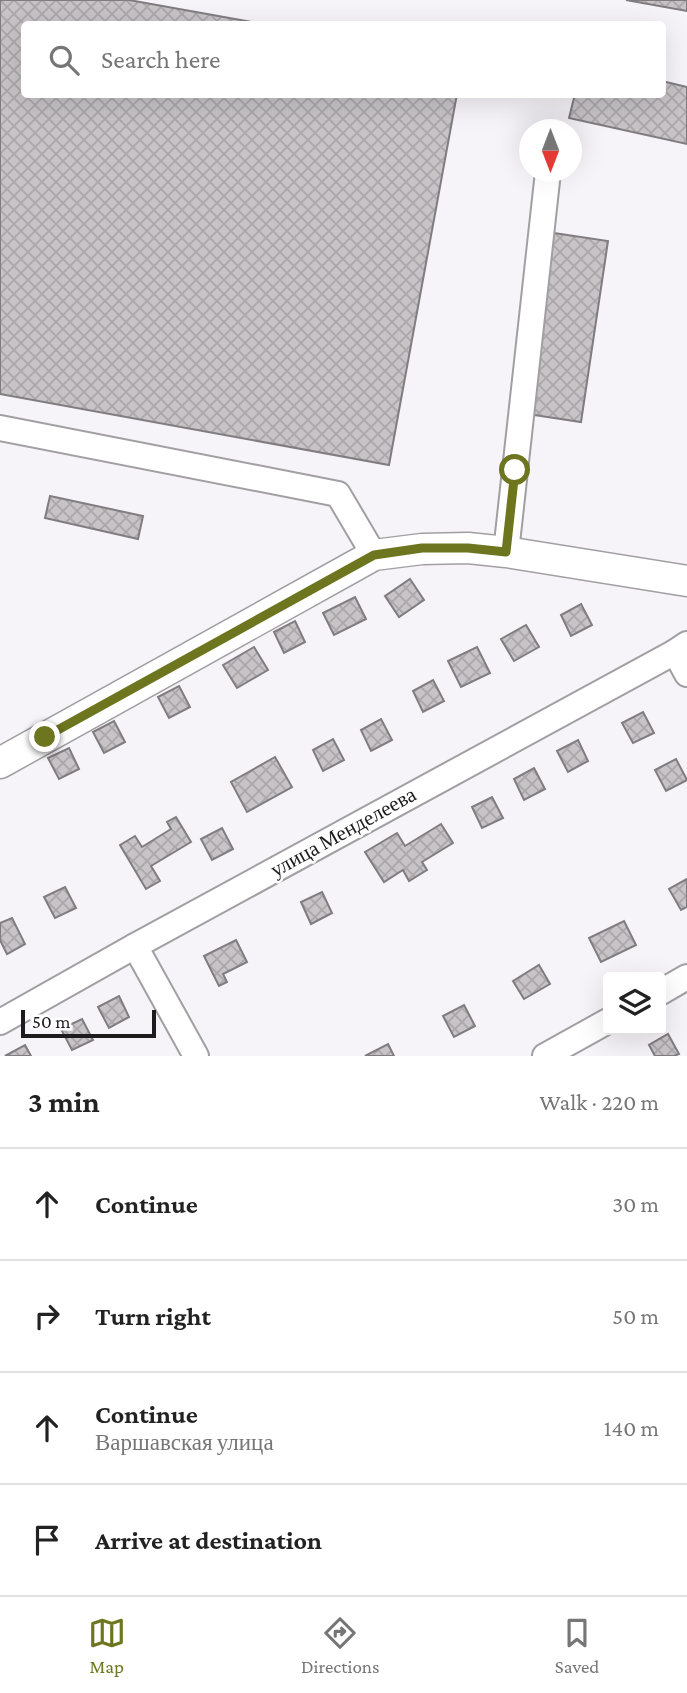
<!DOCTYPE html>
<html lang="en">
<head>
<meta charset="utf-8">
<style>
	:root { --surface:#fff; --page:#f6f6f6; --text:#222; --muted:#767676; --line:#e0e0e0; --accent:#6d751e }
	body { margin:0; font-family:"Crimson Pro",serif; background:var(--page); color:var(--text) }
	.controls { position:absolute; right:21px; bottom:21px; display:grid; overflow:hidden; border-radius:7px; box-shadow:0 7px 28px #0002 }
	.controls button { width:63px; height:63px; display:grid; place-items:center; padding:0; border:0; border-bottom:2px solid var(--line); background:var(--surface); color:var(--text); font:35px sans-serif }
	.compass { position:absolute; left:519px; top:119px; width:63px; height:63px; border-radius:50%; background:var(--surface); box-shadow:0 7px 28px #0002; rotate:180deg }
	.scale { position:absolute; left:21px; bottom:18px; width:135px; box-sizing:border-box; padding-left:7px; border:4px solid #1d1b1d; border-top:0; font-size:19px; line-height:24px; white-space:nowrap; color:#1d1b1d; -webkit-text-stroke:5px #fff; paint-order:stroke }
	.stop { position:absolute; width:21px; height:21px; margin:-16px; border:5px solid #6d751e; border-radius:50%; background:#fff }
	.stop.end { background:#6d751e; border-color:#fff; box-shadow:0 2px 7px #0008 }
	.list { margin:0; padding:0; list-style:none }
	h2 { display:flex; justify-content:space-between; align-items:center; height:91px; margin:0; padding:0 28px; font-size:30px }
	h2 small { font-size:23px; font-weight:400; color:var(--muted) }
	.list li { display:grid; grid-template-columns:46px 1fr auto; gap:21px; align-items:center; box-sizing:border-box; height:112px; padding:0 28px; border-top:2px solid var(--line) }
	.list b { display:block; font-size:26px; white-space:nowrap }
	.list p { margin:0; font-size:23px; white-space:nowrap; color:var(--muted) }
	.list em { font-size:23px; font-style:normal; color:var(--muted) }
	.icon { flex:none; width:38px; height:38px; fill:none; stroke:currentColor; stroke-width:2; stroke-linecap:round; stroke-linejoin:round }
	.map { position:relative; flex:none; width:687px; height:1056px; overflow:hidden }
	.search { position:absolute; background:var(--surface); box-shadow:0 7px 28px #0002; left:21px; right:21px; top:21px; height:77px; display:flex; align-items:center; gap:18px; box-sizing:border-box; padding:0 24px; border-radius:7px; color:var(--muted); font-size:26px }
	.sheet { height:539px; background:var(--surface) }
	nav { display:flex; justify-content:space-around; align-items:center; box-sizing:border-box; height:98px; border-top:2px solid var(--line); background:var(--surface); font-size:19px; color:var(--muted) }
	nav a { display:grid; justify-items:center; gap:4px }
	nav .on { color:var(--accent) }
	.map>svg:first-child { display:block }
	.building { fill:url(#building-cross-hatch); stroke:#807c80; stroke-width:2 }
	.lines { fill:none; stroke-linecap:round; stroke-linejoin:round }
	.minor-casing { stroke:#a29fa3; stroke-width:28 }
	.major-casing { stroke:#a29fa3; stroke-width:33 }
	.minor { stroke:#fff; stroke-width:24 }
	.major { stroke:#fff; stroke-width:30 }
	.route { stroke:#6d751e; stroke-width:9 }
	.labels { text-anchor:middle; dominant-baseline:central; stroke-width:5; stroke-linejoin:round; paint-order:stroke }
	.street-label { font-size:21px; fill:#1d1b1d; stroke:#fff }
</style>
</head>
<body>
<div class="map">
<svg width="687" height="1056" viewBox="0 0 687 1056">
	<defs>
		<pattern id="building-cross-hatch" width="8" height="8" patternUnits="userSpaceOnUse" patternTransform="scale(1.75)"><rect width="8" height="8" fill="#c7c3c7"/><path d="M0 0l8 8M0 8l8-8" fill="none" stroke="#aaa7aa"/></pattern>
	</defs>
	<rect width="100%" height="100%" fill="#f7f4f9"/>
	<!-- building -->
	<g class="building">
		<polygon points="0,0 129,0 263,24 24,24 24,94 457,94 389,465 0,394"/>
		<polygon points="626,0 687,0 687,11"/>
		<polygon points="662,81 687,87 687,144 569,118 575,94 662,94"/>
		<polygon points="554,233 608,241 581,422 527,414"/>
		<polygon points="50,496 143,516 138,539 45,518"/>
		<polygon points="410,579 424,600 399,617 385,596"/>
		<polygon points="355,597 366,619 334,635 323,613"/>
		<polygon points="581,604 592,625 571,636 561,615"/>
		<polygon points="295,621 305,642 284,653 274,632"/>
		<polygon points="526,625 539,647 514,661 501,639"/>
		<polygon points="254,647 268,670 237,688 223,665"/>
		<polygon points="477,647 490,673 461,687 448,661"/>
		<polygon points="433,680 444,701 423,712 413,691"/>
		<polygon points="179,686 190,707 169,718 158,697"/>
		<polygon points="643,712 654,733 633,743 622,723"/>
		<polygon points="381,719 392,740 371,751 361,730"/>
		<polygon points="114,721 125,742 104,753 93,732"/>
		<polygon points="333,739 344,760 323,771 313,750"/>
		<polygon points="578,740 588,761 568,772 557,751"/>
		<polygon points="69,748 79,769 59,779 48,758"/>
		<polygon points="275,757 292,787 247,812 231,782"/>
		<polygon points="676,759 687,780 666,791 655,770"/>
		<polygon points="534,768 545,789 524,800 514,779"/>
		<polygon points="492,797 503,818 482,828 472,807"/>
		<polygon points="176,817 191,842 151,866 160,881 146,889 120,845 135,836 142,847 171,829 167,822"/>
		<polygon points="441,824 453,843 422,862 427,870 409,881 403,870 384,882 365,852 397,833 405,846"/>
		<polygon points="222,828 233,849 212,860 201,839"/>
		<polygon points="687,879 687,907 681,910 669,889"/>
		<polygon points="65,887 76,908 55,918 44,897"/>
		<polygon points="322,892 332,913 311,924 301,902"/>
		<polygon points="12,918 25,944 7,954 0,940 0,923"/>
		<polygon points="624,921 636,945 601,962 589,938"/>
		<polygon points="236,940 247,962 223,974 227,982 219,986 204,956"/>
		<polygon points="539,965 550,984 524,999 513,981"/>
		<polygon points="119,996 129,1017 109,1028 98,1007"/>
		<polygon points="464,1005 475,1026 454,1037 443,1016"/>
		<polygon points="82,1019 93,1040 72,1050 61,1029"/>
		<polygon points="668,1034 679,1054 674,1056 655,1056 649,1045"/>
		<polygon points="388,1044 394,1056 365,1056"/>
		<polygon points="25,1045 31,1056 5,1056"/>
	</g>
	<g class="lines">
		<!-- minor casing -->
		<g class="minor-casing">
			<g id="minor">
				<polyline points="0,428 338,494 374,555"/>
				<polyline points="506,552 548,172"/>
				<polyline points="675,652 687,674"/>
				<polyline points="135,946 196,1056"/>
				<polyline points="661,992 687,977"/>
				<polyline points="0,1022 135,946 675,652 687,644"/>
				<polyline points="545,1056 608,1021"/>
			</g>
		</g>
		<!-- major casing -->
		<g class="major-casing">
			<polyline id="major" points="0,763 374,555 422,549 468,548 506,552 687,581"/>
		</g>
		<!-- minor -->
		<use href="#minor" class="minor"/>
		<!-- major -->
		<use href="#major" class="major"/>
	</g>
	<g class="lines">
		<!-- route -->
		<polyline class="route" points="45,737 374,555 422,548 468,548 506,552 515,470"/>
	</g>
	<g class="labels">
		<!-- street labels -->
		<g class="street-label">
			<text transform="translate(343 832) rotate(-29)">улица Менделеева</text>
		</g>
	</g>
</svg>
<div class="controls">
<button><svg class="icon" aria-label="layers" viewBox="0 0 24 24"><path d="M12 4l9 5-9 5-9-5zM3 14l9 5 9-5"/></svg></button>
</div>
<svg class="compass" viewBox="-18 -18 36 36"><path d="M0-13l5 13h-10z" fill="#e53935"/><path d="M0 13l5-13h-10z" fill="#767676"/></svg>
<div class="scale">50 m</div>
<div class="stop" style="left:515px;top:470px"></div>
<div class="stop end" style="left:45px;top:737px"></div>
<div class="search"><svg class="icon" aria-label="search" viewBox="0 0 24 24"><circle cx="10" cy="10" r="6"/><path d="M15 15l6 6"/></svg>Search here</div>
</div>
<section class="sheet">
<h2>3 min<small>Walk · 220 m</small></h2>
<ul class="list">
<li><svg class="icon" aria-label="ahead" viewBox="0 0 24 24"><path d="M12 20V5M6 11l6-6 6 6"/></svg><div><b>Continue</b></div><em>30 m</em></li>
<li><svg class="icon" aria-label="right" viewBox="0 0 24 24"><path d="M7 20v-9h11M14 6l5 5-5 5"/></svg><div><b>Turn right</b></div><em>50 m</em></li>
<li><svg class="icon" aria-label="ahead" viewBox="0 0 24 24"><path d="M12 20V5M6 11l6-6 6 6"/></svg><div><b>Continue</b><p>Варшавская улица</p></div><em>140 m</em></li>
<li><svg class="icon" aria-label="arrive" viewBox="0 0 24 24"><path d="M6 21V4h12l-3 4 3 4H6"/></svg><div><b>Arrive at destination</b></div></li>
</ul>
</section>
<nav>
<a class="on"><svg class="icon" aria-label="map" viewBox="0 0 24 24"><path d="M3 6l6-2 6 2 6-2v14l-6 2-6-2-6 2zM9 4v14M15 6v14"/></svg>Map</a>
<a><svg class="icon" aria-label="directions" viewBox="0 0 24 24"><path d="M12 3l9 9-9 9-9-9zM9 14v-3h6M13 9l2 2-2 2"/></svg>Directions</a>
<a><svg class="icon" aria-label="saved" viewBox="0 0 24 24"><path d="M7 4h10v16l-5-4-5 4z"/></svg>Saved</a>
</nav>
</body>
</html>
